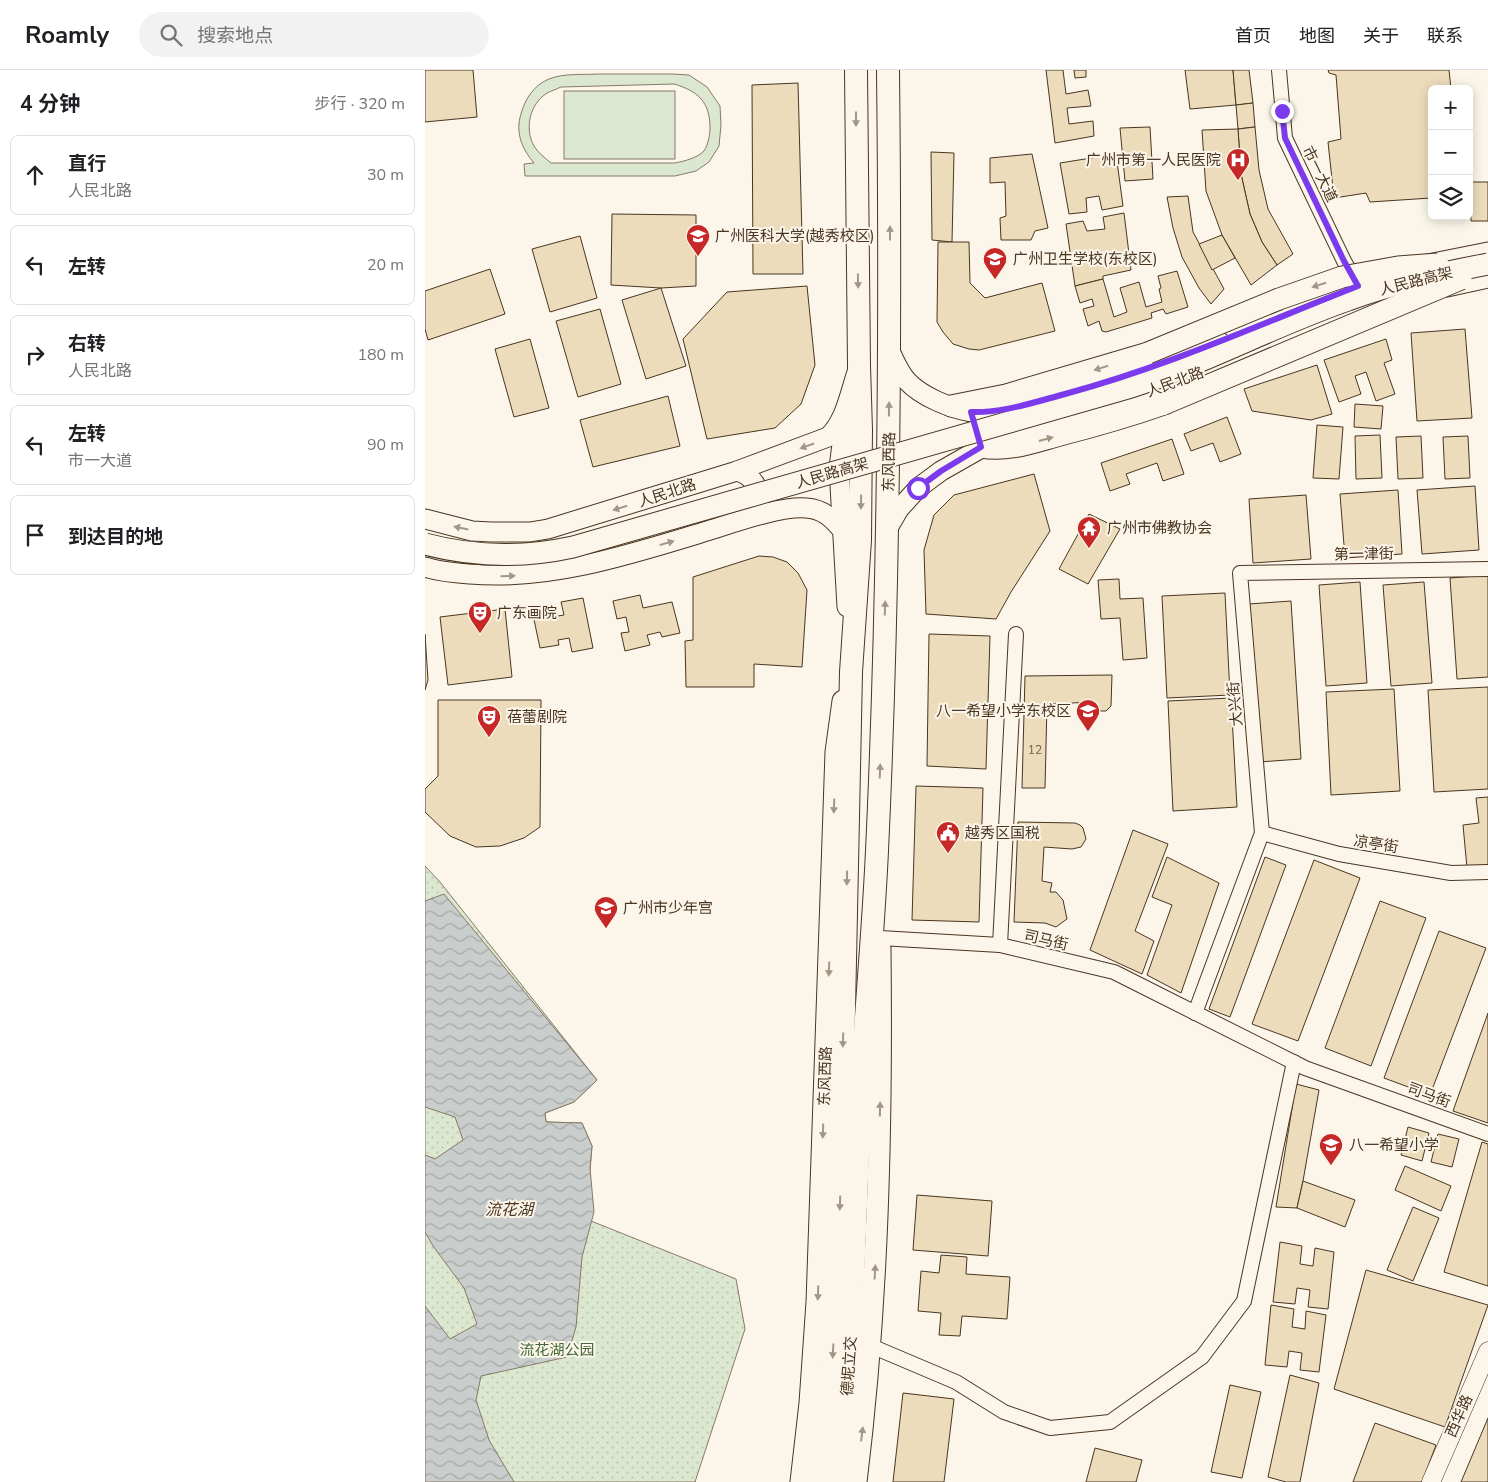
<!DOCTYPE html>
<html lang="zh">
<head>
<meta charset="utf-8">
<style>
	:root { --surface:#fff; --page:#f2f2f2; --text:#202124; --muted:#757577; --line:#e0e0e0 }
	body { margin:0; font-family:"Nunito Sans","Noto Sans SC",sans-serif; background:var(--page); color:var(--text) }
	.controls { position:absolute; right:15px; top:15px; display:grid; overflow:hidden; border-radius:8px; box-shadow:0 2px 12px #0003 }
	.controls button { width:45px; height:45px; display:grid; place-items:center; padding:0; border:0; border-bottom:1px solid var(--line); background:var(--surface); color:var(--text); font:25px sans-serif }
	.stop { position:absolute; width:15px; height:15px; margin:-11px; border:4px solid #7c3aed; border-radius:50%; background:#fff }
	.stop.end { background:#7c3aed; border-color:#fff; box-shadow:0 1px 5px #0008 }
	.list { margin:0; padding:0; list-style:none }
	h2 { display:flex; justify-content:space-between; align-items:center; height:65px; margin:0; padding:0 20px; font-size:21px }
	h2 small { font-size:16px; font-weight:400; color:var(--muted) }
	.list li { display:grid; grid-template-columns:32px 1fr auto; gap:15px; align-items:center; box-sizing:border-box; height:80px; margin:0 10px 10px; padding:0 10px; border:1px solid var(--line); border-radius:8px }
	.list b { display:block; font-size:19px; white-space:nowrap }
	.list p { margin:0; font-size:16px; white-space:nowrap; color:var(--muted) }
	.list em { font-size:16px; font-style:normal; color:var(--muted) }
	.icon { flex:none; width:28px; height:28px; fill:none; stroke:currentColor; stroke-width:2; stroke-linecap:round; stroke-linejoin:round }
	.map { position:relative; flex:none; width:1063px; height:1412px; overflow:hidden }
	header { display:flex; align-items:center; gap:30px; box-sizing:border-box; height:70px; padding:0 25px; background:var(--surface); border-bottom:1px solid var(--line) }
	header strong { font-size:24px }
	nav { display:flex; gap:28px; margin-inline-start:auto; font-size:18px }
	.search { width:350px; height:45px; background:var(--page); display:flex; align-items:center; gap:12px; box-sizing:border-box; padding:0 18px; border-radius:28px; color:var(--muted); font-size:19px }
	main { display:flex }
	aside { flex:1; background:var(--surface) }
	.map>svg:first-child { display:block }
	.grass { fill:#dce7d0; stroke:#887966; fill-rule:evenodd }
	.park { fill:url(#park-dots); stroke:#887966 }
	.water { fill:url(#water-waves); stroke:#887966 }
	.building { fill:#ecdcbc; stroke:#4a3520 }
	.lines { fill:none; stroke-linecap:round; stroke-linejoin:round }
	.minor-casing { stroke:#4a3520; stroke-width:16 }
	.tertiary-casing { stroke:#4a3520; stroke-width:19 }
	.secondary-casing { stroke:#4a3520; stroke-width:21 }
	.primary-casing { stroke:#4a3520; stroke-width:23 }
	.trunk-casing { stroke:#4a3520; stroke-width:24 }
	.minor { stroke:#fbf6e9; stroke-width:14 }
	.tertiary { stroke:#fbf6e9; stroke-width:18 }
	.secondary { stroke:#fbf6e9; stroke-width:19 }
	.primary { stroke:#fbf6e9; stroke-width:21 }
	.trunk { stroke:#fbf6e9; stroke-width:22 }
	.primary-bridge-casing { stroke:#4a3520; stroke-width:23; stroke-linecap:butt }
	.primary-bridge { stroke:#fbf6e9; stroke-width:21 }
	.oneway { fill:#a29684 }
	.route { stroke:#7c3aed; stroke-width:6 }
	.labels { text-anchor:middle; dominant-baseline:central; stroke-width:4; stroke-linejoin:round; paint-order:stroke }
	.number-label { font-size:12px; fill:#725f47 }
	.poi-label { font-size:15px; fill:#4a3520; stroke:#fbf6e9; text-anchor:start }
	.street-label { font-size:15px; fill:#4a3520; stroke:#fbf6e9 }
	.park-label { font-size:15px; fill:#436837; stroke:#fbf6e9 }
	.water-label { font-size:16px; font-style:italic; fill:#4a3520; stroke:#fbf6e9 }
</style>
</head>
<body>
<header>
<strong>Roamly</strong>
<div class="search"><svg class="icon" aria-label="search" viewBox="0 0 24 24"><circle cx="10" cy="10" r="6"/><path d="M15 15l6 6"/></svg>搜索地点</div>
<nav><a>首页</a><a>地图</a><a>关于</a><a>联系</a></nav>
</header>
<main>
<aside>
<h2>4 分钟<small>步行 · 320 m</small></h2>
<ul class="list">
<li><svg class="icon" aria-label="ahead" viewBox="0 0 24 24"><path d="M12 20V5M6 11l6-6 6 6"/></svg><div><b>直行</b><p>人民北路</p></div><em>30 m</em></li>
<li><svg class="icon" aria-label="left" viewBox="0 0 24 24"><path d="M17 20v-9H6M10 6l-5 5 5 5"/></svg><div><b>左转</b></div><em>20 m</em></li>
<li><svg class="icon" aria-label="right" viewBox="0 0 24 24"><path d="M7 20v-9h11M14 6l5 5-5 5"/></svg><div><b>右转</b><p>人民北路</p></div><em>180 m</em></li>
<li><svg class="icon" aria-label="left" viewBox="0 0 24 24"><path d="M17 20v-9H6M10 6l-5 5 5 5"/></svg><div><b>左转</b><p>市一大道</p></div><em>90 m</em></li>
<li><svg class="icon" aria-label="arrive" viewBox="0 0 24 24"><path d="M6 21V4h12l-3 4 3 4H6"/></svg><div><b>到达目的地</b></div></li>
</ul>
</aside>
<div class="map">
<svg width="1063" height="1412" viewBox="0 0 1063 1412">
	<defs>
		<pattern id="park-dots" width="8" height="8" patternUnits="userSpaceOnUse" patternTransform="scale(1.25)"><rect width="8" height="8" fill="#dce7d0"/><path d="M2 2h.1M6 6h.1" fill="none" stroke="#bec7b2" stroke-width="1.8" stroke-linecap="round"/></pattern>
		<pattern id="water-waves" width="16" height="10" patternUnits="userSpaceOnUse" patternTransform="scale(1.25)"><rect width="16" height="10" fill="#c9cecd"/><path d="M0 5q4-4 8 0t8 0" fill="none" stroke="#a5a8a6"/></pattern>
	</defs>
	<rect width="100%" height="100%" fill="#fbf6e9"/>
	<!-- grass -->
	<g class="grass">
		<path d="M247 4 264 5 282 17 295 36 296 55 294 76 284 92 271 101 250 106H100L99 94 109 93C97 79 90 62 96 44 100 29 109 15 124 9 139 3 157 5 173 4 198 4 222 4 247 4ZM249 14C273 21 285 32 285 58 285 65 283 75 279 81 272 88 260 91 250 93H126C120 88 113 83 109 76 99 58 105 34 122 23 126 21 132 19 136 17Z"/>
		<rect x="139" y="21" width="111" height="68"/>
	</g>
	<!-- park -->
	<polygon class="park" points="0,796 15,812 172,1010 149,1032 120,1043 121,1052 157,1053 167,1076 161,1149 311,1209 320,1259 270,1412 0,1412"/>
	<!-- water -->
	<polygon class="water" points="19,824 172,1010 149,1032 120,1043 121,1052 157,1053 167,1076 165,1098 169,1142 157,1187 151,1257 142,1287 56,1306 51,1330 64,1370 89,1412 0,1412 0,1236 25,1269 52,1254 39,1218 8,1176 0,1162 0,1085 10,1089 38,1070 30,1047 0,1037 0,831"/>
	<!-- building -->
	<g class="building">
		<polygon points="0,0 48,0 52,47 0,52"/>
		<polygon points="621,0 638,0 641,24 663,20 666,36 642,38 644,54 668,51 669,66 630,73"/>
		<polygon points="649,0 661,0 661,7 650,8"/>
		<polygon points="760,0 808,0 811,35 765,39"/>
		<polygon points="808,0 824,0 828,33 811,35"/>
		<polygon points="903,0 1024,0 1026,19 1007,19 1006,128 945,132 941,123 909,128 903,72 916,69 911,5 904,3"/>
		<polygon points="373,13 378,204 328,204 327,15"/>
		<polygon points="828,33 830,57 813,59 811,35"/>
		<polygon points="725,57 728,109 700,111 695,58"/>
		<polygon points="830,57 834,100 843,139 868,184 852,195 837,172 825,144 816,104 813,59"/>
		<polygon points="813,59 816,104 825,144 837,172 852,195 826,215 797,165 781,121 777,60"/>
		<polygon points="506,82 529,83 527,172 507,170"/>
		<polygon points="607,84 623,158 610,161 606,170 576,170 575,148 581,146 580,112 565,113 565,88"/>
		<polygon points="691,84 698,136 677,140 674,126 661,128 662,142 644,144 635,93"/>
		<polygon points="1045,112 1063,112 1063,151 1046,151"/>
		<polygon points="763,126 768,162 799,219 786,234 774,218 757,187 748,158 742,127"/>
		<polygon points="699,143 706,200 678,206 678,209 650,216 641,154 658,151 662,161 680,159 678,147"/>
		<polygon points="187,144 271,145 271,216 236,218 186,215"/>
		<polygon points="797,165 810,188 787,200 774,174"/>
		<polygon points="155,166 172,228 125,242 107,179"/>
		<polygon points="513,172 544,172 545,213 560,228 617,213 630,261 554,280 544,279 528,274 518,262 512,252"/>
		<polygon points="65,199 80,244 3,270 0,259 0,221"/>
		<polygon points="752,201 763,237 741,244 738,239 726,243 727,248 681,262 677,261 674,251 663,256 658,239 669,236 667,229 655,233 650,216 678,209 689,247 702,242 695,218 714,212 721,237 737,232 734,219 736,218 733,206"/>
		<polygon points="382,216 390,295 376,334 350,358 282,369 258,269 302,222"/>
		<polygon points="236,218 261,296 221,309 197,230"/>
		<polygon points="175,239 196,314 153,327 131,251"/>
		<polygon points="1040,259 1047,348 992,351 986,263"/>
		<polygon points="105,269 124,338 89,347 70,279"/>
		<polygon points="961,269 967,290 959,293 970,324 951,331 941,302 930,306 936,324 914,332 899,290"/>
		<polygon points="892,295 907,344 886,350 827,341 819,319"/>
		<polygon points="243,326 255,376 168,397 155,350"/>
		<polygon points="930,334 958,336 956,359 929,357"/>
		<polygon points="802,347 816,384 795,392 788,373 766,381 759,364"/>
		<polygon points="892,355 918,357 914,409 888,408"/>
		<polygon points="955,365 957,408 931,409 930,366"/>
		<polygon points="996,366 998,408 973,409 971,367"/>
		<polygon points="1043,366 1045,408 1020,409 1018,367"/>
		<polygon points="747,369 759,404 738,411 732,393 701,404 705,414 685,421 676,393"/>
		<polygon points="609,404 625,461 586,522 571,549 501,544 499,480 509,445 529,425"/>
		<polygon points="1050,416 1054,480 997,484 992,420"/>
		<polygon points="973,420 977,484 920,488 915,424"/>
		<polygon points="881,425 886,489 828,493 824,429"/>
		<polygon points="664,444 695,459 663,514 634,499"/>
		<polygon points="334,486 348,487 362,492 373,503 382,520 377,597 329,594 329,617 261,617 260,571 268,570 268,507"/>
		<polygon points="1063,505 1063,607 1032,609 1025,508"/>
		<polygon points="694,509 695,529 718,528 722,588 698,590 695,548 676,549 673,510"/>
		<polygon points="935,512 942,613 901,616 894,515"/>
		<polygon points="999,512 1007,613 966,616 958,515"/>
		<polygon points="800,523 805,625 742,628 737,526"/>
		<polygon points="215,525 218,538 247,532 255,563 237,567 235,562 222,565 225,575 200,581 196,563 204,562 201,547 192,549 188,531"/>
		<polygon points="158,528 168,578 147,582 144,568 133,570 134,575 115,578 108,545 126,542 127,547 139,545 136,532"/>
		<polygon points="866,531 876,689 834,692 824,534"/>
		<polygon points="80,539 87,607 23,615 15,547"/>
		<polygon points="0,564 3,610 0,620"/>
		<polygon points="504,564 565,566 561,699 502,696"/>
		<polygon points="687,605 686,636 681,641 670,641 670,632 622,634 620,718 597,718 600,606"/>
		<polygon points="1063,617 1063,719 1009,722 1003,620"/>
		<polygon points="969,619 975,721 906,725 901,622"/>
		<polygon points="806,628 812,737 748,741 743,631"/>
		<polygon points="13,630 116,630 115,757 99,768 75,776 51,777 25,766 0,742 0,719 13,706"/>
		<polygon points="491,716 558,718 554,852 487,850"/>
		<polygon points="1063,727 1063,796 1042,798 1038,755 1054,753 1051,728"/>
		<polygon points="593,752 650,753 655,755 658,758 661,769 656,777 647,779 619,777 617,811 627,813 625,822 631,822 638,830 642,849 631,857 620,853 589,852"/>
		<polygon points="708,760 743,774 710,861 729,871 717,904 665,880"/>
		<polygon points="742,787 794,813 756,923 722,905 747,835 727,827"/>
		<polygon points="840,787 861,795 805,947 784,939"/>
		<polygon points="889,790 935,808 873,971 827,954"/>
		<polygon points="955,831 1001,848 946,996 900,978"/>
		<polygon points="1014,861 1061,878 1005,1025 959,1008"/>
		<polygon points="1063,943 1063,1053 1028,1041"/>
		<polygon points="871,1014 894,1020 878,1111 872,1138 851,1137"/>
		<polygon points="983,1057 1004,1063 997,1091 976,1085"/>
		<polygon points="1013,1064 1034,1069 1027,1097 1006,1092"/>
		<polygon points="1057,1072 1063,1074 1063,1216 1019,1202"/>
		<polygon points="980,1096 1026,1116 1016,1141 970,1120"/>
		<polygon points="878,1111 930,1130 920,1157 872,1138"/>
		<polygon points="492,1125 567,1131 563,1186 488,1180"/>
		<polygon points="988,1137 1014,1148 988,1211 962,1200"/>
		<polygon points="855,1172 877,1176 875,1194 888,1196 890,1178 909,1182 903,1239 883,1237 885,1220 872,1218 870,1234 848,1232"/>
		<polygon points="516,1185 542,1187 541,1204 585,1207 582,1249 537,1246 535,1266 514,1265 516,1243 493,1241 496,1201 514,1203"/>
		<polygon points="941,1200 1063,1235 1020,1357 909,1319"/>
		<polygon points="846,1235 869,1239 867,1257 880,1259 881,1241 901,1245 894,1302 875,1300 877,1283 864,1281 862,1297 840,1295"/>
		<polygon points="865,1305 894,1313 875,1412 861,1412 843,1407"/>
		<polygon points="805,1315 836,1322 817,1408 786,1402"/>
		<polygon points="478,1323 529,1329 519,1412 468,1412"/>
		<polygon points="1063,1348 1063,1412 1036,1412"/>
		<polygon points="950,1353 1011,1375 997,1412 928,1412"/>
		<polygon points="670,1378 717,1390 711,1412 661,1412"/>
	</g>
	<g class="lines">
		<!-- minor casing -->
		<g class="minor-casing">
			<g id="minor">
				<polyline points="854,0 860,68 919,191 933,216"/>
				<polyline points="837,763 914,784 1026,803 1063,802"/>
				<polyline points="455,868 575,875 689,902 880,998 1063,1064"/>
				<polyline points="575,875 591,564"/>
				<polyline points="770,943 837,763 815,503 1063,499"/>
				<polyline points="446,1276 531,1312 579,1342 625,1358 685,1352 777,1287 819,1231 869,992"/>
			</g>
		</g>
		<!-- tertiary casing -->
		<g class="tertiary-casing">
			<polyline id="tertiary" points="1006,1412 1063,1281"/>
		</g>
		<!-- secondary casing -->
		<g class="secondary-casing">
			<g id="secondary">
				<polyline points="998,195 1063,182"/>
				<polyline points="1022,217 1063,208"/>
				<path d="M465 281C470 292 474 302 482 311 497 327 525 338 546 342 562 344 580 339 595 335 663 322 731 299 795 272"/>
				<polyline points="422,348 418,366 414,398 422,537"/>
				<path d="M312 401C328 405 340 423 331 439"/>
				<path d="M0 449 47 461 66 462H105L123 459 312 401 403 367C420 352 425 323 432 302"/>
				<polyline points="463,458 474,439 493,418 516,401 574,368 598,359 732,320 929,241 963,231"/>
				<path d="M0 497C14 502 30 503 45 504 124 511 207 484 282 461 308 453 355 436 381 438 398 439 407 448 418 461"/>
			</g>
		</g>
		<!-- primary casing -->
		<g class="primary-casing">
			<g id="primary">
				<polyline points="526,336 581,325 723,283"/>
				<path d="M556 377C583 382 609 372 635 365 670 356 705 346 739 334"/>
				<polyline points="376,1412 385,1333 392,1232 411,682 418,631"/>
				<path d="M431 1412C453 1235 457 1057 455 878"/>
			</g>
		</g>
		<!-- trunk casing -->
		<g class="trunk-casing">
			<g id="trunk">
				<polyline points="395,1412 407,1294 414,1180 426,602 435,470 436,360 434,296 431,0"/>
				<path d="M413 1412C428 1287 429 1162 435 1036 440 951 448 866 452 781 464 521 466 261 463 0"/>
			</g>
		</g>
		<!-- minor -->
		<use href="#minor" class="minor"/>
		<!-- tertiary -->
		<use href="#tertiary" class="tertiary"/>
		<!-- secondary -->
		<use href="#secondary" class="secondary"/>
		<!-- primary -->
		<use href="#primary" class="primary"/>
		<!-- trunk -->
		<use href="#trunk" class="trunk"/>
		<!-- primary-bridge casing -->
		<g class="primary-bridge-casing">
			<g id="primary-bridge">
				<polyline points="723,283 854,229 917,207 973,197 1013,194"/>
				<polyline points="739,334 1036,209"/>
				<path d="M0 474C49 487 98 488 148 477L703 318C779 294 848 256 923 230 968 213 1016 203 1063 194"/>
			</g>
		</g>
		<!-- primary-bridge -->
		<use href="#primary-bridge" class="primary-bridge"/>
	</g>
	<!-- one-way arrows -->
	<defs><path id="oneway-solid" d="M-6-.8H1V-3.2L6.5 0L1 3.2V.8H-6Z" transform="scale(1.25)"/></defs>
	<g class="oneway">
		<use href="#oneway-solid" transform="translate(431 49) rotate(90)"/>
		<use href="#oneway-solid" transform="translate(465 163) rotate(-90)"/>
		<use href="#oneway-solid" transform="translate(433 211) rotate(89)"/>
		<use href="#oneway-solid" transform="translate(894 215) rotate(162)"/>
		<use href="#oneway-solid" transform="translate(676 298) rotate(163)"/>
		<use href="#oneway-solid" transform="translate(464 339) rotate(-89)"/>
		<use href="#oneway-solid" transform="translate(621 369) rotate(-15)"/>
		<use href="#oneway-solid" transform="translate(382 376) rotate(161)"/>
		<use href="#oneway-solid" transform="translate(436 432) rotate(91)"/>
		<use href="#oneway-solid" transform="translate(195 438) rotate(163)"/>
		<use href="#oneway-solid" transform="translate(36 458) rotate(-168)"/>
		<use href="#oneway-solid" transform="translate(242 473) rotate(-16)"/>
		<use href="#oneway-solid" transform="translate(83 506) rotate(-1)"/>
		<use href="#oneway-solid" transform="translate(460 538) rotate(-88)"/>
		<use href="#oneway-solid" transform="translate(455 701) rotate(-88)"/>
		<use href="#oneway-solid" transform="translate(409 736) rotate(92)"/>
		<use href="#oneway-solid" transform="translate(422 808) rotate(91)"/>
		<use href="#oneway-solid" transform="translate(404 899) rotate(92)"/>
		<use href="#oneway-solid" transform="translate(418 970) rotate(92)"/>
		<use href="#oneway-solid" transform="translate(455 1039) rotate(-89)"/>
		<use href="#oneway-solid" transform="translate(398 1061) rotate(92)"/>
		<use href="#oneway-solid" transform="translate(415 1133) rotate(92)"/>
		<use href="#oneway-solid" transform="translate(450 1202) rotate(-87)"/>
		<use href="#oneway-solid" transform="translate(393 1223) rotate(92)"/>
		<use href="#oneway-solid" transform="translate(408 1281) rotate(93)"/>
		<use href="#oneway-solid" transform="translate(437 1364) rotate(-83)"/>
	</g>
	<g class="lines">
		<!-- route -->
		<path class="route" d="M493 418 516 401 556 377 546 342C578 343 610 332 640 324 741 297 836 254 933 216L919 191 860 68 857 41"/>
	</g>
	<!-- icons -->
	<defs>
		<g id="hospital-pin" transform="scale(1.25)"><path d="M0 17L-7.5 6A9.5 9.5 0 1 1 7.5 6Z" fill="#c62828" stroke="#fbf6e9"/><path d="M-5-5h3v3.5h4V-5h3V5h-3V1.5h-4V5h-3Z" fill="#fff"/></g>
		<g id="university-pin" transform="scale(1.25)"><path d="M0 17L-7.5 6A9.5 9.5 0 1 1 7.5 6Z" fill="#c62828" stroke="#fbf6e9"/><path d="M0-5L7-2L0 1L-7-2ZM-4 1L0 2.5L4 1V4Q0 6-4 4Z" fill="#fff"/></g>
		<g id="school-pin" transform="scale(1.25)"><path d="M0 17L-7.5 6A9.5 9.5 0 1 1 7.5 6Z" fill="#c62828" stroke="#fbf6e9"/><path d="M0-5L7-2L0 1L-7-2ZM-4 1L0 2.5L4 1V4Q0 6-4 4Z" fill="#fff"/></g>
		<g id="temple-pin" transform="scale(1.25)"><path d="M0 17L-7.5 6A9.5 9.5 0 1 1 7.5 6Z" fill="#c62828" stroke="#fbf6e9"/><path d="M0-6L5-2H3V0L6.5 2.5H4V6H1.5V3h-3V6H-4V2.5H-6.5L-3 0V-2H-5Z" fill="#fff"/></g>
		<g id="theatre-pin" transform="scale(1.25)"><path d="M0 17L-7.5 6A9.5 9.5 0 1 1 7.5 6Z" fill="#c62828" stroke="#fbf6e9"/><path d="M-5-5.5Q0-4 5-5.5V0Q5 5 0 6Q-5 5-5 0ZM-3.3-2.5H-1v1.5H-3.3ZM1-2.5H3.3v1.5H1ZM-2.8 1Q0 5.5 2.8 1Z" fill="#fff"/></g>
		<g id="civic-pin" transform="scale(1.25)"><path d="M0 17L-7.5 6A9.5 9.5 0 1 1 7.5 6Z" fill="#c62828" stroke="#fbf6e9"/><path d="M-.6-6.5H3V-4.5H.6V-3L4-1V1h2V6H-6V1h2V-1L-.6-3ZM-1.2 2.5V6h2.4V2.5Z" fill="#fff"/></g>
	</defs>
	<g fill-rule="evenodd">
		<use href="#hospital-pin" x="813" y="90"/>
		<use href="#university-pin" x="273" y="166"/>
		<use href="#school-pin" x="570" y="189"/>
		<use href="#temple-pin" x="664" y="458"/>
		<use href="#theatre-pin" x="55" y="543"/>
		<use href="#school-pin" x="663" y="641"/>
		<use href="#theatre-pin" x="64" y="647"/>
		<use href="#civic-pin" x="523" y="763"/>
		<use href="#school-pin" x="181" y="838"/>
		<use href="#school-pin" x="906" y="1075"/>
	</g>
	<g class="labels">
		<!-- number labels -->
		<g class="number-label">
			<text x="610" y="680">12</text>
		</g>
		<!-- poi labels -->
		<g class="poi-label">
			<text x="796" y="90" text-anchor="end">广州市第一人民医院</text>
			<text x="290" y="166">广州医科大学(越秀校区)</text>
			<text x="588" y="189">广州卫生学校(东校区)</text>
			<text x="682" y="458">广州市佛教协会</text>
			<text x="72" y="543">广东画院</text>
			<text x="646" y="641" text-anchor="end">八一希望小学东校区</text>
			<text x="82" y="647">蓓蕾剧院</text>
			<text x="540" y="763">越秀区国税</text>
			<text x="198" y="838">广州市少年宫</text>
			<text x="924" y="1075">八一希望小学</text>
		</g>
		<!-- street labels -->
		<g class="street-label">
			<text transform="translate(895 104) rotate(64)">市一大道</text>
			<text transform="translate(991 211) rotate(-14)">人民路高架</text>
			<text transform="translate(750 312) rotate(-20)">人民北路</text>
			<text transform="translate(464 392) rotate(-89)">东风西路</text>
			<text transform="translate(407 403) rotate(-16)">人民路高架</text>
			<text transform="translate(242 423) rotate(-18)">人民北路</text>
			<text transform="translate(939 484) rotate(-1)">第一津街</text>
			<text transform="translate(810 634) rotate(-95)">大兴街</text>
			<text transform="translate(951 774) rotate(9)">凉亭街</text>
			<text transform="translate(621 870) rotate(13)">司马街</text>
			<text transform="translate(400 1006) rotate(-88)">东风西路</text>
			<text transform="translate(1004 1025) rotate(20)">司马街</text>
			<text transform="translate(424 1296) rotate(-86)">德坭立交</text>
			<text transform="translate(1034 1346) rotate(-66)">西华路</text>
		</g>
		<!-- park labels -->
		<g class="park-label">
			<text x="132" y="1280">流花湖公园</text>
		</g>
		<!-- water labels -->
		<g class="water-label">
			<text x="84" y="1140">流花湖</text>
		</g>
	</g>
</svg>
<div class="controls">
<button>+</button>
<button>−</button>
<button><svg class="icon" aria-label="layers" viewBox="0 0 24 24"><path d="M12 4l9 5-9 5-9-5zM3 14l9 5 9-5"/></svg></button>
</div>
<div class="stop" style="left:493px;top:418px"></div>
<div class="stop end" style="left:857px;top:41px"></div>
</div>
</main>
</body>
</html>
